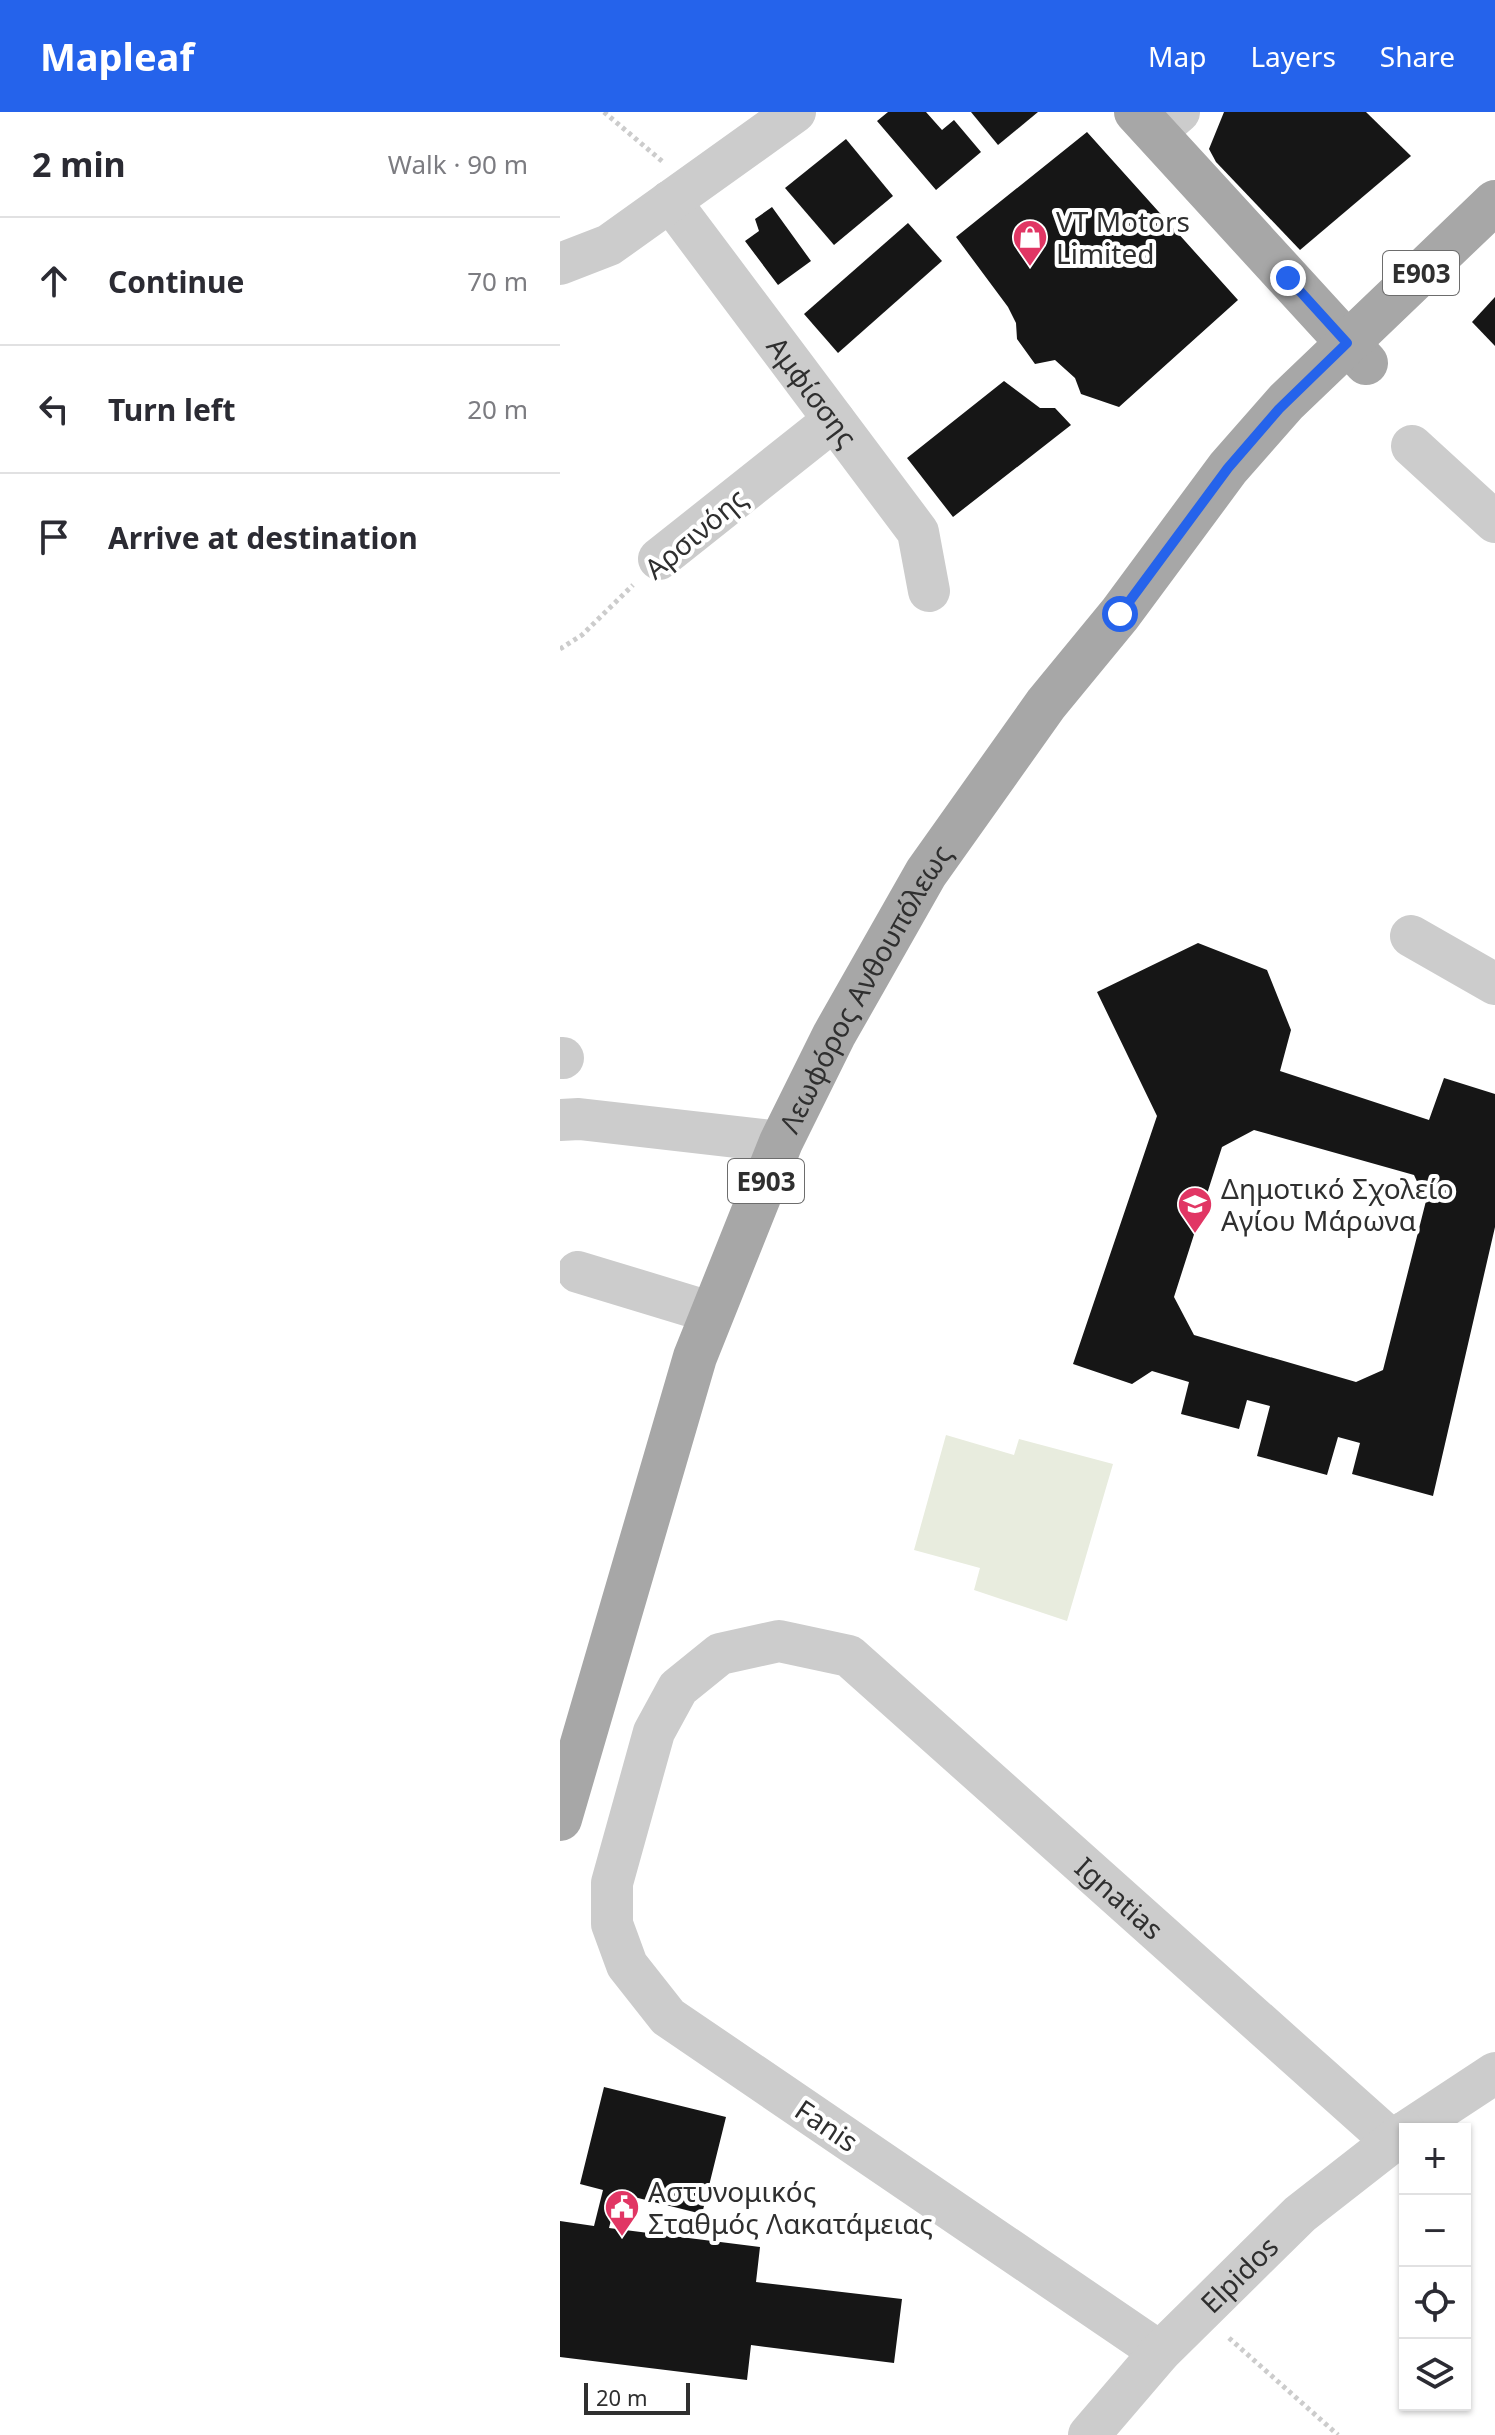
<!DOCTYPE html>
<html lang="en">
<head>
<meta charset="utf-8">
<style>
	:root { --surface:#fff; --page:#f7f7f7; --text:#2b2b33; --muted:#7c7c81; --line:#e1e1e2; --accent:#2563eb }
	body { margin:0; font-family:"Noto Sans",sans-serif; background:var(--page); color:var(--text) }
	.controls { position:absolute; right:24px; bottom:24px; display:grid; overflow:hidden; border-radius:0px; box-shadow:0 2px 6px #0004 }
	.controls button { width:72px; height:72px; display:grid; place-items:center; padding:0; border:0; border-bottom:2px solid var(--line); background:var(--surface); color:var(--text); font:40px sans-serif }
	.scale { position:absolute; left:24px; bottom:20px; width:106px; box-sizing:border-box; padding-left:8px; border:4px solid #2f2f2f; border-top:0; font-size:22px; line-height:28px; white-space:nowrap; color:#2f2f2f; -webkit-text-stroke:6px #fff; paint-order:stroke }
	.stop { position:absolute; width:24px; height:24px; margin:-18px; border:6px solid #2563eb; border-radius:50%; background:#fff }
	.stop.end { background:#2563eb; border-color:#fff; box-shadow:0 2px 8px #0008 }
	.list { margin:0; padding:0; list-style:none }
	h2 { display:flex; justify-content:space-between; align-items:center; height:104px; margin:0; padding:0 32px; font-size:34px }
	h2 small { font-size:26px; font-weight:400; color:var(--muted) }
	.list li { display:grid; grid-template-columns:52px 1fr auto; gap:24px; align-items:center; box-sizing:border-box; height:128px; padding:0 32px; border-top:2px solid var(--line) }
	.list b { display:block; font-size:30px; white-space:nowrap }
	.list em { font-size:26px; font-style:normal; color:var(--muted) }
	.icon { flex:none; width:44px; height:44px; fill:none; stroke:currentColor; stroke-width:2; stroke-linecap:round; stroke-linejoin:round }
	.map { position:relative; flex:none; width:935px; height:2323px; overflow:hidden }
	header { display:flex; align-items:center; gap:48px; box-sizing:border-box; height:112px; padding:0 40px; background:var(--accent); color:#fff }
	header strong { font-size:38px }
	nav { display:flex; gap:44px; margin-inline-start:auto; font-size:28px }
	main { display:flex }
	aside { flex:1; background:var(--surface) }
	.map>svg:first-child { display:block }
	.green { fill:#e8ecde }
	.building { fill:#161616; fill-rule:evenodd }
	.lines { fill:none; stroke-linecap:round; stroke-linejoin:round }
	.path { stroke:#ccc; stroke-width:5; stroke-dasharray:4 4; stroke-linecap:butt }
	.minor { stroke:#ccc; stroke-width:42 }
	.major { stroke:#a7a7a7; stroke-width:44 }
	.route { stroke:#2563eb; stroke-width:10 }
	.labels { text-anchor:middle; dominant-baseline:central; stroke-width:8; stroke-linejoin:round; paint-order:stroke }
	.shield { fill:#fff; stroke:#6d6d6d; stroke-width:2 }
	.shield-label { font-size:26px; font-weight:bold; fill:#2f2f2f }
	.poi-label { font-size:28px; fill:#2f2f2f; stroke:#fff; text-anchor:start }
	.street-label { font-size:28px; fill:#2f2f2f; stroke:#fff }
</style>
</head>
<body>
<header>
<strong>Mapleaf</strong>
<nav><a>Map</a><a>Layers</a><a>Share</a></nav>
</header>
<main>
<aside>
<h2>2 min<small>Walk · 90 m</small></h2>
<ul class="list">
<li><svg class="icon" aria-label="ahead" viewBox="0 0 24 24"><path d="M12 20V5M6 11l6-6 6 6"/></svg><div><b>Continue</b></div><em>70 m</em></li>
<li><svg class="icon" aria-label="left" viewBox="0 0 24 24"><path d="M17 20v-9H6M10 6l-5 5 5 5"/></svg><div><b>Turn left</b></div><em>20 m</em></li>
<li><svg class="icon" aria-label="arrive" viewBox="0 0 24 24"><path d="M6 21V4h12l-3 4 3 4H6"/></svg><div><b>Arrive at destination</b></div></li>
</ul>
</aside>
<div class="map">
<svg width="935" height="2323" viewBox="0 0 935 2323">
	<rect width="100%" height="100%" fill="#fff"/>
	<!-- green -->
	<polygon class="green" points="386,1323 454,1343 459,1327 553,1352 507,1509 414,1478 420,1456 354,1438"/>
	<!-- building -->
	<g class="building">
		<polygon points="328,0 366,0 382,18 394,8 421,40 376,78 317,9"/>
		<polygon points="411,0 478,0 438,33"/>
		<polygon points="664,0 806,0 851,44 740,138 656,50 649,37"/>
		<polygon points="527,20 678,188 559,295 521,282 515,266 495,248 475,252 457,227 456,211 448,195 396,125"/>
		<polygon points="286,27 333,84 274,133 225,76"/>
		<polygon points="212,95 251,149 218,173 185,129 199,119 195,107"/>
		<polygon points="348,111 382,149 278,241 244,202"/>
		<polygon points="935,185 935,234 912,210"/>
		<polygon points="444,269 480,296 495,296 511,313 393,405 347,346"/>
		<path d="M638 831 707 858 731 918 720 959 869 1008 884 966 935 982V1115L873 1384 792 1362 800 1331 778 1325 767 1363 697 1344 710 1294 687 1288 679 1317 621 1302 629 1270 592 1259 572 1272 513 1252 597 1004 537 880ZM694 1018 854 1063 866 1089 823 1258 796 1270 634 1223 614 1185 662 1035Z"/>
		<polygon points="44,1975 166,2005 142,2102 58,2081 49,2116 200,2135 196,2170 342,2187 334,2251 191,2233 187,2268 0,2245 0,2109 34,2114 43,2078 20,2072"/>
	</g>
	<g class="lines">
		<!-- path -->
		<g class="path">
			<polyline points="44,0 103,50"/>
			<polyline points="0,537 22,523 73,473"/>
			<polyline points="669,2226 778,2323"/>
		</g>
		<!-- minor -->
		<g class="minor">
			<polyline points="596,20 619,0"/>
			<path id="s1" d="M110 89 358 420 369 479"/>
			<polyline points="0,152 49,133 235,0"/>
			<polyline points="852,334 935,410"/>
			<polyline points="99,447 274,308"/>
			<polyline points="851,824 935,872"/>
			<polyline points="0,946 3,946"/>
			<polyline points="0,1008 19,1007 221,1030"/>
			<polyline points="18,1160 153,1201"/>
			<polyline points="850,2017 935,1961"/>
			<path id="s2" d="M600 2240 108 1905 67 1853 52 1812V1771L94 1620 118 1576 160 1542 219 1529 289 1544 832 2029"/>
			<path id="s3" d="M529 2323 600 2240 740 2102 845 2020"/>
		</g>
		<!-- major -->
		<g class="major">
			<polyline points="576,0 806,251"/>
			<path id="s4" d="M0 1707 135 1245 221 1030 274 923 366 761 486 592 560 502 668 356 726 290 935 90"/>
		</g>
	</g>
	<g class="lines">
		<!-- route -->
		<polyline class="route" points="560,502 668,356 719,297 787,231 728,166"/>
	</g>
	<!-- icons -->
	<defs>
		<g id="shop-pin" transform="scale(1.8)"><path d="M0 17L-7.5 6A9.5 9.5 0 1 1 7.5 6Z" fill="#e13664" stroke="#fff"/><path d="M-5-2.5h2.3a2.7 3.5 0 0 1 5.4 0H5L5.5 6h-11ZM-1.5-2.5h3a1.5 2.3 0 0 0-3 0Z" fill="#fff"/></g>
		<g id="school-pin" transform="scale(1.8)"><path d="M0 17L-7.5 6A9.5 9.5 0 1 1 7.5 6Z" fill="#e13664" stroke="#fff"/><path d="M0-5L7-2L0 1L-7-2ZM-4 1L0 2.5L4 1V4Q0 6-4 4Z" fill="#fff"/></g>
		<g id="civic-pin" transform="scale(1.8)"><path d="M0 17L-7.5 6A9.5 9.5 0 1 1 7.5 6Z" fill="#e13664" stroke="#fff"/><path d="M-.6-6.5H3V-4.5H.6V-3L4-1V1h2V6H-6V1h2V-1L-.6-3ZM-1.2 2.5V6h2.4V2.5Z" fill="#fff"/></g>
	</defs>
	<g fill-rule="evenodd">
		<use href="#shop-pin" x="470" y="125"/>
		<use href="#school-pin" x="635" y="1092"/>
		<use href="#civic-pin" x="62" y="2095"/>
	</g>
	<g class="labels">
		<!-- shield labels -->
		<g class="shield">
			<rect x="823" y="139" width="76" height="44" rx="6"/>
			<rect x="168" y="1047" width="76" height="44" rx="6"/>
		</g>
		<g class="shield-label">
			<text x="861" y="161">E903</text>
			<text x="206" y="1069">E903</text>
		</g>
		<!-- poi labels -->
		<g class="poi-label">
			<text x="496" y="109">VT Motors<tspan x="496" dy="32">Limited</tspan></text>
			<text x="661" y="1076">Δημοτικό Σχολείο<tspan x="661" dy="32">Αγίου Μάρωνα</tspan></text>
			<text x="88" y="2079">Αστυνομικός<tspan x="88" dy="32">Σταθμός Λακατάμειας</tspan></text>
		</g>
		<!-- street labels -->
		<g class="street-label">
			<text stroke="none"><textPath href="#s1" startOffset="238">Αμφίσσης</textPath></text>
			<text transform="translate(135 421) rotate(-40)">Αρσινόης</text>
			<text stroke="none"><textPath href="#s4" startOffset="888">Λεωφόρος Ανθουπόλεως</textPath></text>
			<text stroke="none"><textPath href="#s2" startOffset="1502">Ignatias</textPath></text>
			<text transform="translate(267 2013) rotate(34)">Fanis</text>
			<text stroke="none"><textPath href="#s3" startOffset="220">Elpidos</textPath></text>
		</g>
	</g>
</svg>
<div class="controls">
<button>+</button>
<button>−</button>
<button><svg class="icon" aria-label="locate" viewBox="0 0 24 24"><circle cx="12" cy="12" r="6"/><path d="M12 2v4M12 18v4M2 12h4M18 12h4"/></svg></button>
<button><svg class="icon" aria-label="layers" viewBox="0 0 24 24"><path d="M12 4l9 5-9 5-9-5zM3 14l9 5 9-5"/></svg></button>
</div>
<div class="scale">20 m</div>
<div class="stop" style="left:560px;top:502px"></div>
<div class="stop end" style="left:728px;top:166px"></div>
</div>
</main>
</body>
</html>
